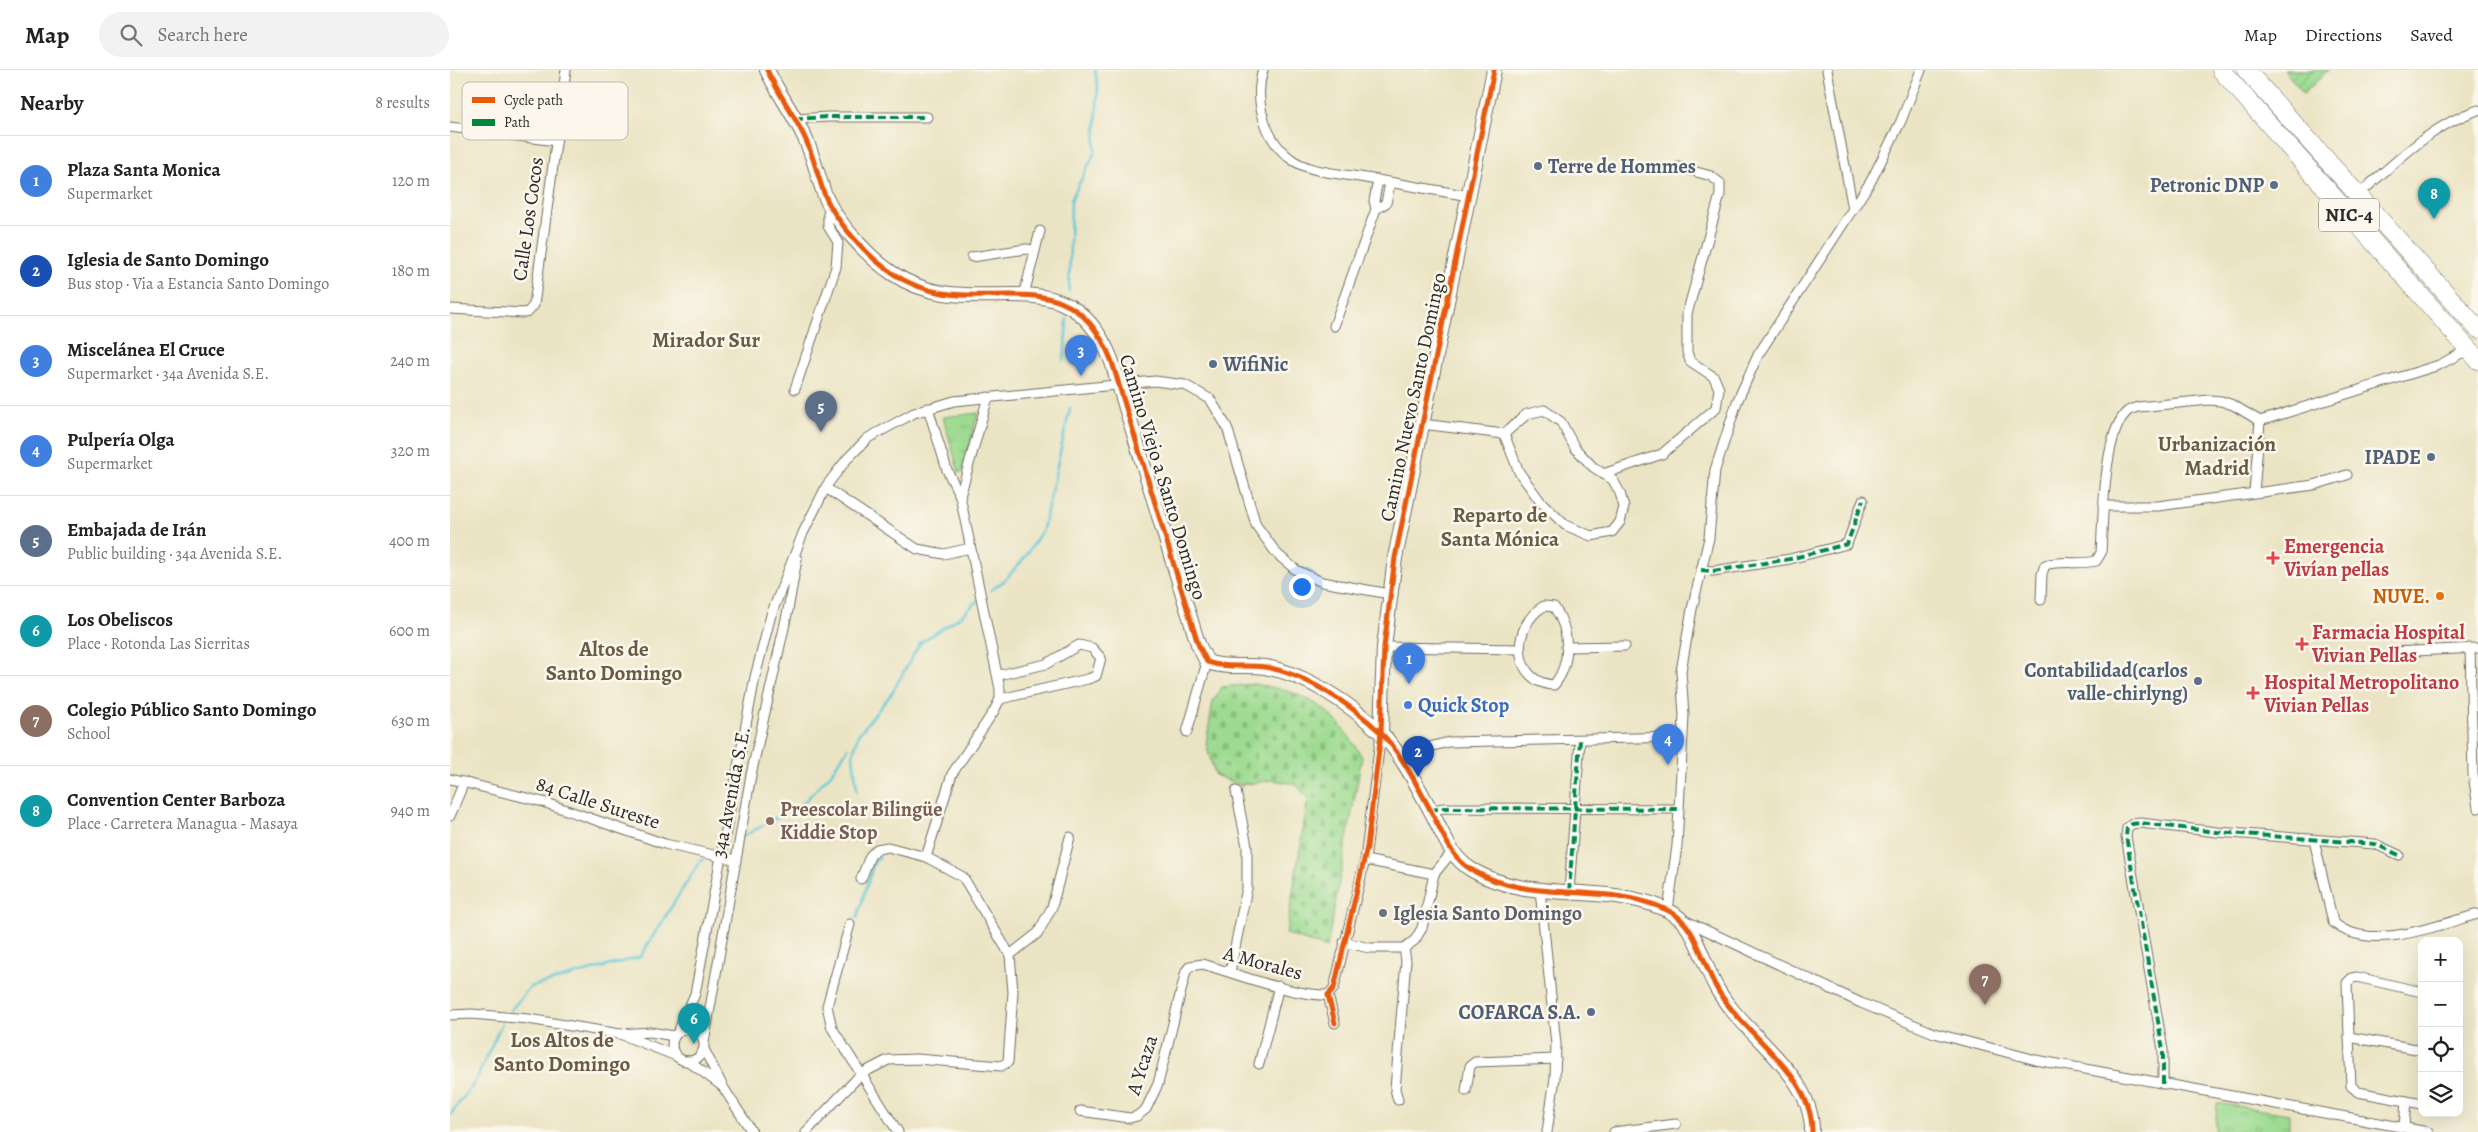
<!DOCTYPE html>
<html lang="en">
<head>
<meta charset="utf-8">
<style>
	:root { --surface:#fff; --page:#f2f2f2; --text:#222; --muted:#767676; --line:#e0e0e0; --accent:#111827 }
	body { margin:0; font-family:Alegreya,serif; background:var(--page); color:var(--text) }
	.controls { position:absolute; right:15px; bottom:15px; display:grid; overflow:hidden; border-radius:10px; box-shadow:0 5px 20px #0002 }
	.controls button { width:45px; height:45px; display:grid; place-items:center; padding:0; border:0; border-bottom:1px solid var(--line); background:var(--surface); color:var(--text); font:25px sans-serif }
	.you { position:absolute; left:851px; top:516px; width:18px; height:18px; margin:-12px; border:4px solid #fff; border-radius:50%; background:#1a73e8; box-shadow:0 0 0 8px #1a73e833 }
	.badge { display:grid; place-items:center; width:32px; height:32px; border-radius:50%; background:var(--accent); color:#fff; font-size:16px; font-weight:700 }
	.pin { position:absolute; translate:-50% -41px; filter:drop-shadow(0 1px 2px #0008) }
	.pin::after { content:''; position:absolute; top:26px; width:18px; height:15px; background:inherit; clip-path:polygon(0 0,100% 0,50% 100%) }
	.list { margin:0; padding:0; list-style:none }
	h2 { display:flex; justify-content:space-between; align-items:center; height:65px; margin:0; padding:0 20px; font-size:21px }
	h2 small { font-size:16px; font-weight:400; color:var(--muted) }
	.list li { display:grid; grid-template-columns:32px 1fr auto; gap:15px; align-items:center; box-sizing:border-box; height:90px; padding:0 20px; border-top:1px solid var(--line) }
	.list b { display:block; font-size:19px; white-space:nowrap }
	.list p { margin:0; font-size:16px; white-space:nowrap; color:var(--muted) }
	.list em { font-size:16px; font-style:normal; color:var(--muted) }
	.icon { flex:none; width:28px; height:28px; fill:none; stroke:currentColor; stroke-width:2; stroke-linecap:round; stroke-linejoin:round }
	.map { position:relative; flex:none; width:2028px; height:1062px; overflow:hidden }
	header { display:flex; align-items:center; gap:30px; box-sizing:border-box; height:70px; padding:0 25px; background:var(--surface); border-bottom:1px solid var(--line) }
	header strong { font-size:24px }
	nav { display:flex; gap:28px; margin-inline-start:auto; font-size:18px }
	.search { width:350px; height:45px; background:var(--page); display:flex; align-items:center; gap:12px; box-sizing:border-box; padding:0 18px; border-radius:28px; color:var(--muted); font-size:19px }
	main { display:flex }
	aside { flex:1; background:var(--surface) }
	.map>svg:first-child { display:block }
	.cemetery { fill:url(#cemetery-stones); stroke:#64835e }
	.park { fill:url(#park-tufts); stroke:#64835e }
	.garden { fill:url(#garden-furrows); stroke:#64835e }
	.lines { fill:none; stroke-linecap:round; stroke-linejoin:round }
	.stream { stroke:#5dc7d8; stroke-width:2.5 }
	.street-casing { stroke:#6e6c61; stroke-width:11 }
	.secondary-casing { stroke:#6e6c61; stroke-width:16 }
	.highway-casing { stroke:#6e6c61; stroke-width:19 }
	.street { stroke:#fff; stroke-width:9 }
	.secondary { stroke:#fff; stroke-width:14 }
	.highway { stroke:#fff; stroke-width:18 }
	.quiet { stroke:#00873e; stroke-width:4; stroke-dasharray:8 4; stroke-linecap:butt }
	.cycleway-casing { stroke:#fbf7ec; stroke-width:8 }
	.cycleway { stroke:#e8590c; stroke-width:5 }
	.service-dot { fill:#5c6f8a; stroke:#fbf7ec; stroke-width:2 }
	.health-dot { fill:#e0444e; stroke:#fbf7ec; stroke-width:2 }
	.food-dot { fill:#e8710a; stroke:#fbf7ec; stroke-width:2 }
	.shop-dot { fill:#3f7fe0; stroke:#fbf7ec; stroke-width:2 }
	.education-dot { fill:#8d6e63; stroke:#fbf7ec; stroke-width:2 }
	.worship-dot { fill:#6b7280; stroke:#fbf7ec; stroke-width:2 }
	.labels { text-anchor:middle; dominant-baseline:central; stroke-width:5; stroke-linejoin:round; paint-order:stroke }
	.shield { fill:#fbf7ec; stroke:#696865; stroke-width:1 }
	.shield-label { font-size:19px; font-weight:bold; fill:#2b2b2b }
	.service-label { font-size:20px; font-weight:bold; fill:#4e5e75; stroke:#fbf7ec; text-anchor:end }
	.street-label { font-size:20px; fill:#2b2b2b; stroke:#fbf7ec }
	.health-label { font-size:20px; font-weight:bold; fill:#be3a42; stroke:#fbf7ec; text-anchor:start }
	.food-label { font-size:20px; font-weight:bold; fill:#c56008; stroke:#fbf7ec; text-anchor:end }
	.shop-label { font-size:20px; font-weight:bold; fill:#366cbe; stroke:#fbf7ec; text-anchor:start }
	.education-label { font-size:20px; font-weight:bold; fill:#785e54; stroke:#fbf7ec; text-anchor:start }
	.worship-label { font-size:20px; font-weight:bold; fill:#5b616d; stroke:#fbf7ec; text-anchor:start }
	.neighbourhood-label { font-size:21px; font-weight:bold; fill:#6b5a43; stroke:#fbf7ec }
	.key { fill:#fbf7ec; stroke:#bdbab2; stroke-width:1 }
	.key-label { font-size:14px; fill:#2b2b2b }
</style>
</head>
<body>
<header>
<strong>Map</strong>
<div class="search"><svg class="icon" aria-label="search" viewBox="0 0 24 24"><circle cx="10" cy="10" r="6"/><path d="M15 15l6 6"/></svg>Search here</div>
<nav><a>Map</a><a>Directions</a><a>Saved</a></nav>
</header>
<main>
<aside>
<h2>Nearby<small>8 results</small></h2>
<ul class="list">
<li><span class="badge" style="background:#3f7fe0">1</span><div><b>Plaza Santa Monica</b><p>Supermarket</p></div><em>120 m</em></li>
<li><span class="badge" style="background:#1a4fb4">2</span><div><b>Iglesia de Santo Domingo</b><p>Bus stop · Via a Estancia Santo Domingo</p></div><em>180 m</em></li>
<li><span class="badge" style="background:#3f7fe0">3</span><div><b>Miscelánea El Cruce</b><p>Supermarket · 34a Avenida S.E.</p></div><em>240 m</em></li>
<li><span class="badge" style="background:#3f7fe0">4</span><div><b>Pulpería Olga</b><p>Supermarket</p></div><em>320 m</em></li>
<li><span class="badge" style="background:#5c6f8a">5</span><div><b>Embajada de Irán</b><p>Public building · 34a Avenida S.E.</p></div><em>400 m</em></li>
<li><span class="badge" style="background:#0f9aa8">6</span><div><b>Los Obeliscos</b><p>Place · Rotonda Las Sierritas</p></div><em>600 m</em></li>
<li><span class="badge" style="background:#8d6e63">7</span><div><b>Colegio Público Santo Domingo</b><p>School</p></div><em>630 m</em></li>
<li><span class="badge" style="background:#0f9aa8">8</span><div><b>Convention Center Barboza</b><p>Place · Carretera Managua - Masaya</p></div><em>940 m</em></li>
</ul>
</aside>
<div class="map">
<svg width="2028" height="1062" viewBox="0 0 2028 1062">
	<defs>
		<pattern id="cemetery-stones" width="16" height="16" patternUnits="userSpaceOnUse" patternTransform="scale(1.25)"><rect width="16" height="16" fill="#9ddb90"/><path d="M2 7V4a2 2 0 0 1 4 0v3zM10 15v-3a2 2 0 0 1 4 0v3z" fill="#87bc7c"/></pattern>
		<pattern id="park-tufts" width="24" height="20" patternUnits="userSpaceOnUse" patternTransform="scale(1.25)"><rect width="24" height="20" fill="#9ddb90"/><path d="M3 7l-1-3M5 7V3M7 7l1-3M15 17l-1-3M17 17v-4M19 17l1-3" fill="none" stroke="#87bc7c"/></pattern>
		<pattern id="garden-furrows" width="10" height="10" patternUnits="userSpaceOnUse" patternTransform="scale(1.25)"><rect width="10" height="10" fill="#9ddb90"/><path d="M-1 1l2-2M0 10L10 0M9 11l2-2" fill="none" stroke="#87bc7c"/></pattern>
	</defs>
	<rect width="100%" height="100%" fill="#fbf7ec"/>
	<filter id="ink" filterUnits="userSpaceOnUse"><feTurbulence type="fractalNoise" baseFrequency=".02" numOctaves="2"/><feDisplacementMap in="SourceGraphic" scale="10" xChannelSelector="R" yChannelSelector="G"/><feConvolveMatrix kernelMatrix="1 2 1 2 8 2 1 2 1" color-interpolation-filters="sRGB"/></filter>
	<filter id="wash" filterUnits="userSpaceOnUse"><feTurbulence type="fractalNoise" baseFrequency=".0096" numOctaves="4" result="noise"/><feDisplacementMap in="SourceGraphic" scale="20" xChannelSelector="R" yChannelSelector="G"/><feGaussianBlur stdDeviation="1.12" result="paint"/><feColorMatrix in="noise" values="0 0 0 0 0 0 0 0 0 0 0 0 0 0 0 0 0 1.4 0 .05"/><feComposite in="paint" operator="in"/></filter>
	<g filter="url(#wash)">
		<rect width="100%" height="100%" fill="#ebe4c4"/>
		<!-- cemetery -->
		<path class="cemetery" d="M804 614C861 623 883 638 912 687L877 878 836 864 858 729 846 714 822 710 790 715 765 705 756 674 763 631 772 617Z"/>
		<!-- park -->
		<g class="park">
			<polygon points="528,343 512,402 509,403 493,347"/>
			<polygon points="1767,1033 1839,1044 1839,1062 1765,1062"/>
		</g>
		<!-- garden -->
		<polygon class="garden" points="1834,0 1879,0 1854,24"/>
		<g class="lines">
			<!-- stream -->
			<g class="stream">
				<polyline points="619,221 621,130 645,82 648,18 645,0"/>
				<polyline points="614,291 617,249"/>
				<polyline points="541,520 554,511 573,490 593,459 620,338"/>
				<polyline points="407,721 403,685 408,665 442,623 470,573 510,547 528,530"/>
				<polyline points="294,766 353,733 380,705 398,678"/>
				<polyline points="407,848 424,792 429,788 428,782"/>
				<polyline points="60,941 80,917 190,887 250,791 253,790"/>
				<polyline points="0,1045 25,1012 52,953"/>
			</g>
		</g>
	</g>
	<g filter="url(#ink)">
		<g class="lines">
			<!-- street casing -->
			<g class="street-casing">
				<g id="street">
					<path d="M813 0C803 32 816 73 844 91 862 102 889 104 910 107 946 113 983 120 1019 126"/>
					<polyline points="1377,0 1403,139"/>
					<polyline points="345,49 379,47 477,47"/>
					<polyline points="0,57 106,71"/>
					<path d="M1908 125C1945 93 1981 55 2028 40"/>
					<polyline points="926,139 936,133 940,113"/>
					<polyline points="522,187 576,179 585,180"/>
					<polyline points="574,225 590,161"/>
					<polyline points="0,239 73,243 78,242 84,235 116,0"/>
					<polyline points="884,256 926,139 924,131 928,110"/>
					<polyline points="345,319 386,197 388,172 378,156 378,144 381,138"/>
					<polyline points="972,354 1054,364 1077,344 1094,340 1111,352 1125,378 1143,397 1163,410 1170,423 1174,437 1170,452 1162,462 1141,466 1115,455 1090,431 1069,402 1054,364"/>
					<polyline points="1153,404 1212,384 1266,338 1269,319 1264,307 1240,291 1237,282 1237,244 1270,125 1270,113 1261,106 1228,97"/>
					<polyline points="376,418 467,479 494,484 520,478"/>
					<polyline points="1804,422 1810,351"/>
					<polyline points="510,426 538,327"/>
					<polyline points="1654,436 1708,436 1864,415 1897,405"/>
					<polyline points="1251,500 1263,501 1340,489 1397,474 1413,430"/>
					<path d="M1591 530 1592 504 1595 495C1612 490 1629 495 1646 491L1651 483C1653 453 1653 360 1678 341 1680 339 1685 338 1688 337L1759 330 1771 331 1783 335 1810 351 1989 295 2019 279"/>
					<path d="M1094 536 1104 537C1120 559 1122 593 1104 615 1062 613 1060 556 1094 536Z"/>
					<polyline points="934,577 1069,579"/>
					<polyline points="1116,577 1175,576"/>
					<polyline points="2020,578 2023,704 2028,738"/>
					<polyline points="1943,582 2028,578"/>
					<polyline points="549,605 596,594 629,575 642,578 651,588 646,606 638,609 550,629"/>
					<polyline points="737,662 757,592"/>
					<polyline points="947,685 999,672 1233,667"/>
					<polyline points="0,709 93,732 215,774 285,790"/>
					<polyline points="980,740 994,738 1229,739"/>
					<polyline points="0,746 14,712"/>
					<path d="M1864 770 1883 852C1918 884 1988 855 2028 844"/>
					<polyline points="476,787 502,704 544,641 550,629 550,619 510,426 497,400 478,338"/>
					<polyline points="915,790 984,804"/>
					<polyline points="1090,820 1106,974 1105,1008 1097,1062"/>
					<polyline points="1119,822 1130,670"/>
					<polyline points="1218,840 1227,776 1234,645 1231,601 1242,539 1259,468 1265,400 1287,332 1308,285 1421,111 1451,51 1471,0"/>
					<polyline points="1232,849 1411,933 1484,963 1586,990 1978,1062"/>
					<polyline points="400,854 377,936 382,958 448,1062"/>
					<polyline points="894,872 919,878 954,878 965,870 972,858 984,804 1002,782"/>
					<polyline points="560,885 588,863 602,837 620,767"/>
					<polyline points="780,902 797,818 797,776 786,721"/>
					<polyline points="1972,922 1907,907 1902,908 1897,913 1901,1016 1908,1022 1972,1034"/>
					<polyline points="0,945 22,944 78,949 170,964 200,962 224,966"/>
					<polyline points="885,953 878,925 884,918 915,790 931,663"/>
					<circle cx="238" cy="975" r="16"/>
					<polyline points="228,962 245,924 305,607 321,545 353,463 377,415 397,389 418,368 464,343 504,331 705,311 735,315 760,329 777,357 806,455 827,484 846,500 872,512 940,524"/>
					<polyline points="170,964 226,986"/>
					<polyline points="1899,967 1972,980"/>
					<polyline points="254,972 301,705 338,540 347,489"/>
					<polyline points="254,979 273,1017 302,1062"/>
					<polyline points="238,991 272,1016"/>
					<polyline points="809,994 829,916"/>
					<polyline points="1713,1014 1713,980 1676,766 1677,758 1682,754 1690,753 1767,762 1925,774 1949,785"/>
					<polyline points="1016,1021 1020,996 1025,992 1106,989"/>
					<polyline points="948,1030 945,1019 956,891 954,878"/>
					<path d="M630 1041 680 1048 687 1046 696 1039 708 1014 736 901 740 896 753 894C786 904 845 926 878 925"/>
					<polyline points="1954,1057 1956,1031"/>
					<polyline points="356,1062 411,1004 438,990 467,989 551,996 558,992 563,922 560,885 513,807 476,787 438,777 427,779 420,786 411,809"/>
					<polyline points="1164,1062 1226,1054"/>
				</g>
			</g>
			<!-- secondary casing -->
			<g class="secondary-casing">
				<g id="secondary">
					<path d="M317 0C328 23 343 43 354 66 363 84 367 104 374 123 384 150 418 187 442 203 525 260 617 175 662 292L748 574 757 592C777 599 794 594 815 597 856 604 900 634 930 662 950 681 969 719 982 743 993 764 1001 788 1022 800 1081 835 1155 811 1217 840 1246 853 1251 889 1265 915 1290 964 1363 1001 1362 1062"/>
					<polyline points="931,663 934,577 945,488 1044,0"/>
				</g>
			</g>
			<!-- highway casing -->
			<g class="highway-casing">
				<g id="highway">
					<polyline points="1771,0 2028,290"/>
					<polyline points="1796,0 2028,259"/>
				</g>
			</g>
			<!-- street -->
			<use href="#street" class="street"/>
			<!-- secondary -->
			<use href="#secondary" class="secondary"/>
			<!-- highway -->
			<use href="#highway" class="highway"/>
			<!-- quiet -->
			<g class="quiet">
				<polyline points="345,49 379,47 477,47"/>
				<polyline points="1251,500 1263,501 1340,489 1397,474 1413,430"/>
				<polyline points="980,740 994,738 1229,739"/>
				<polyline points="1119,822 1130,670"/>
				<polyline points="1713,1014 1713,980 1676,766 1677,758 1682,754 1690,753 1767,762 1925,774 1949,785"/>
			</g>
			<!-- cycleway casing -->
			<g class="cycleway-casing">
				<g id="cycleway">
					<path d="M317 0C328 23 343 43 354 66 363 84 367 104 374 123 384 150 418 187 442 203 525 260 617 175 662 292L748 574 757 592C777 599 794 594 815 597 856 604 900 634 930 662 950 681 969 719 982 743 993 764 1001 788 1022 800 1081 835 1155 811 1217 840 1246 853 1251 889 1265 915 1290 964 1363 1001 1362 1062"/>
					<polyline points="885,953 878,925 884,918 917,777 931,663 934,577 945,488 1044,0"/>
				</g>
			</g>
			<!-- cycleway -->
			<use href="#cycleway" class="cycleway"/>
		</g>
	</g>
	<!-- markers -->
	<g class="service-dot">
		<circle cx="1088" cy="96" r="5"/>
		<circle cx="1824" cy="115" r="5"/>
		<circle cx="763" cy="294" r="5"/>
		<circle cx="1981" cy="387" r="5"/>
		<circle cx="1748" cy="611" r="5"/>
		<circle cx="1141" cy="942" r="5"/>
	</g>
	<g class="health-dot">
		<path d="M1820.5 480.5h5v5h5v5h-5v5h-5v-5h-5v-5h5z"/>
		<path d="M1849.5 566.5h5v5h5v5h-5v5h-5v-5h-5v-5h5z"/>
		<path d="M1800.5 615.5h5v5h5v5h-5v5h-5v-5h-5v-5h5z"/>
	</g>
	<circle class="food-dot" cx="1990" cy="526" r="5"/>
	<circle class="shop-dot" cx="958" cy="635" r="5"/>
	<circle class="education-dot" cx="320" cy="751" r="5"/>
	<circle class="worship-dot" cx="933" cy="843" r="5"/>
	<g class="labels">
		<!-- shield labels -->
		<rect class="shield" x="1869" y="128.5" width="60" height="33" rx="4"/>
		<g class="shield-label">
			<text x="1899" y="145">NIC-4</text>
		</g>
		<!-- service labels -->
		<g class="service-label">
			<text x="1098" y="96" text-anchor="start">Terre de Hommes</text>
			<text x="1814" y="115">Petronic DNP</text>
			<text x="773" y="294" text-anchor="start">WifiNic</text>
			<text x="1971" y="387">IPADE</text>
			<text x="1738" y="600">Contabilidad(carlos<tspan x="1738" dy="23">valle-chirlyng)</tspan></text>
			<text x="1131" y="942">COFARCA S.A.</text>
		</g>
		<!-- street labels -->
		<g class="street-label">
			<text transform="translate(78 149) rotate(-82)">Calle Los Cocos</text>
			<text transform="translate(963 327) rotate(-78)">Camino Nuevo Santo Domingo</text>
			<text transform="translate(713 407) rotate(73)">Camino Viejo a Santo Domingo</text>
			<text transform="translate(281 722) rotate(-79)">34a Avenida S.E.</text>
			<text transform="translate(148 733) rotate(18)">84 Calle Sureste</text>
			<text transform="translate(813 893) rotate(15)">A Morales</text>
			<text transform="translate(692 995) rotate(-72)">A Ycaza</text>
		</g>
		<!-- health labels -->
		<g class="health-label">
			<text x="1834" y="476">Emergencia<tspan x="1834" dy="23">Vivían pellas</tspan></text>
			<text x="1862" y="562">Farmacia Hospital<tspan x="1862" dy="23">Vivian Pellas</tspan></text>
			<text x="1814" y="612">Hospital Metropolitano<tspan x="1814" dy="23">Vivian Pellas</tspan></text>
		</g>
		<!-- food labels -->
		<g class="food-label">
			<text x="1980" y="526">NUVE.</text>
		</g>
		<!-- shop labels -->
		<g class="shop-label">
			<text x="968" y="635">Quick Stop</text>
		</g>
		<!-- education labels -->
		<g class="education-label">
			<text x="330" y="739">Preescolar Bilingüe<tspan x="330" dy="23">Kiddie Stop</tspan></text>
		</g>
		<!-- worship labels -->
		<g class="worship-label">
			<text x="943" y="843">Iglesia Santo Domingo</text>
		</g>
		<!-- neighbourhood labels -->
		<g class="neighbourhood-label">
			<text x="256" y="270">Mirador Sur</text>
			<text x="1767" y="374">Urbanización<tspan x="1767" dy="24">Madrid</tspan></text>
			<text x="1050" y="445">Reparto de<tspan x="1050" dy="24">Santa Mónica</tspan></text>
			<text x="164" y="579">Altos de<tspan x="164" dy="24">Santo Domingo</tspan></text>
			<text x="112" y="970">Los Altos de<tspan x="112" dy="24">Santo Domingo</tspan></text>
		</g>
	</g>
	<!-- legend -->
	<rect x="12" y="12" width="166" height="58" rx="8" class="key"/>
	<rect x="22" y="27" width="23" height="6" fill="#e8590c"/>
	<rect x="22" y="49" width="23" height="7" fill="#00873e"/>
	<g class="key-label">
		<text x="54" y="35">Cycle path</text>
		<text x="54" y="57">Path</text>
	</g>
</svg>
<div class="controls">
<button>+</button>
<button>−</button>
<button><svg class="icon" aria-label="locate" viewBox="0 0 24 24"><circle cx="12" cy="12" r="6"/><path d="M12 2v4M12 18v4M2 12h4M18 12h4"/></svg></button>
<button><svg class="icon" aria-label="layers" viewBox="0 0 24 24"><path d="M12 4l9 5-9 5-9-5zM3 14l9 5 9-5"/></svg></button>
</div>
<div class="you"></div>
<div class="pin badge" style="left:959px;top:614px;background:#3f7fe0">1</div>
<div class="pin badge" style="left:968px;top:707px;background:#1a4fb4">2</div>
<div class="pin badge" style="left:631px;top:306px;background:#3f7fe0">3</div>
<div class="pin badge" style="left:1218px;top:695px;background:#3f7fe0">4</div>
<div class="pin badge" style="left:371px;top:362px;background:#5c6f8a">5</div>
<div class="pin badge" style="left:244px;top:974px;background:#0f9aa8">6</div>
<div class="pin badge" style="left:1535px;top:935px;background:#8d6e63">7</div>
<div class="pin badge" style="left:1984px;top:149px;background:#0f9aa8">8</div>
</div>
</main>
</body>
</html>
